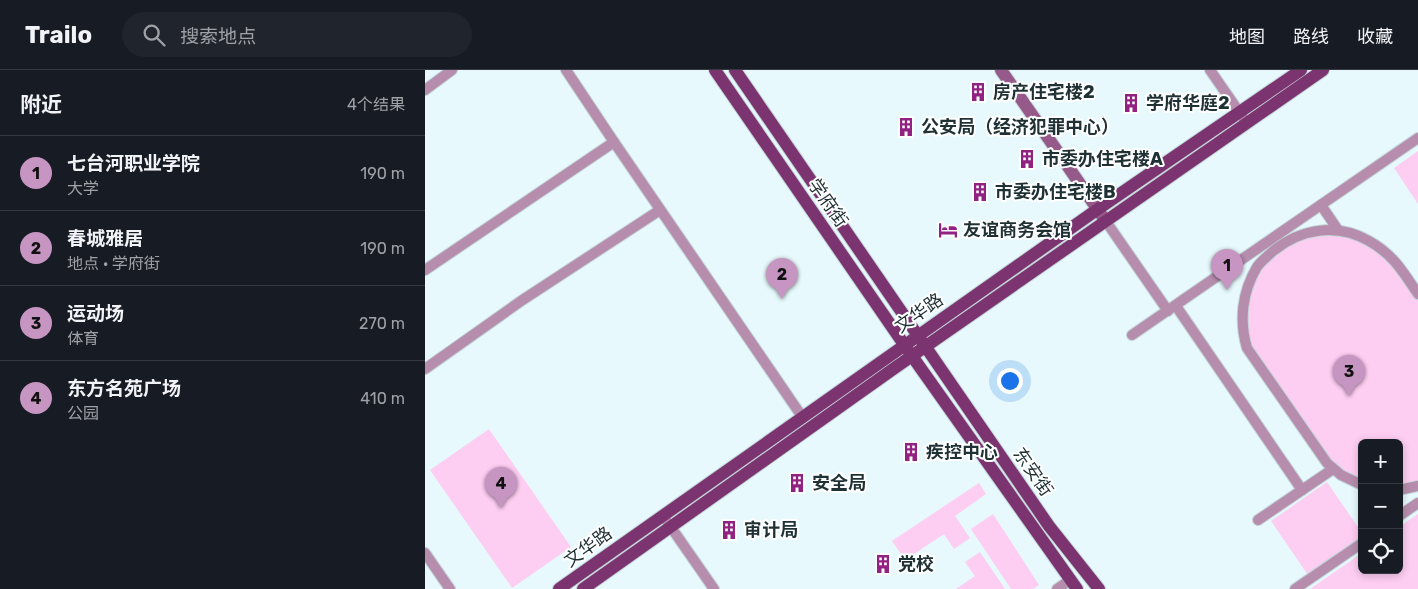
<!DOCTYPE html>
<html lang="zh">
<head>
<meta charset="utf-8">
<style>
	:root { --surface:#171b24; --page:#20242c; --text:#f1f3f6; --muted:#9ea1a6; --line:#363941; --accent:#c695c2 }
	body { margin:0; font-family:Rubik,"Noto Sans SC",sans-serif; background:var(--page); color:var(--text) }
	.controls { position:absolute; right:15px; bottom:15px; display:grid; overflow:hidden; border-radius:8px; box-shadow:0 2px 8px #0003 }
	.controls button { width:45px; height:45px; display:grid; place-items:center; padding:0; border:0; border-bottom:1px solid var(--line); background:var(--surface); color:var(--text); font:25px sans-serif }
	.you { position:absolute; left:584px; top:310px; width:18px; height:18px; margin:-12px; border:4px solid #fff; border-radius:50%; background:#1a73e8; box-shadow:0 0 0 8px #1a73e833 }
	.badge { display:grid; place-items:center; width:32px; height:32px; border-radius:50%; background:var(--accent); color:#111; font-size:16px; font-weight:700 }
	.pin { position:absolute; translate:-50% -41px; filter:drop-shadow(0 1px 2px #0008) }
	.pin::after { content:''; position:absolute; top:26px; width:18px; height:15px; background:inherit; clip-path:polygon(0 0,100% 0,50% 100%) }
	.list { margin:0; padding:0; list-style:none }
	h2 { display:flex; justify-content:space-between; align-items:center; height:65px; margin:0; padding:0 20px; font-size:21px }
	h2 small { font-size:16px; font-weight:400; color:var(--muted) }
	.list li { display:grid; grid-template-columns:32px 1fr auto; gap:15px; align-items:center; box-sizing:border-box; height:75px; padding:0 20px; border-top:1px solid var(--line) }
	.list b { display:block; font-size:19px; white-space:nowrap }
	.list p { margin:0; font-size:16px; white-space:nowrap; color:var(--muted) }
	.list em { font-size:16px; font-style:normal; color:var(--muted) }
	.icon { flex:none; width:28px; height:28px; fill:none; stroke:currentColor; stroke-width:2; stroke-linecap:round; stroke-linejoin:round }
	.map { position:relative; flex:none; width:993px; height:519px; overflow:hidden }
	header { display:flex; align-items:center; gap:30px; box-sizing:border-box; height:70px; padding:0 25px; background:var(--surface); border-bottom:1px solid var(--line) }
	header strong { font-size:24px }
	nav { display:flex; gap:28px; margin-inline-start:auto; font-size:18px }
	.search { width:350px; height:45px; background:var(--page); display:flex; align-items:center; gap:12px; box-sizing:border-box; padding:0 18px; border-radius:28px; color:var(--muted); font-size:19px }
	main { display:flex }
	aside { flex:1; background:var(--surface) }
	.map>svg:first-child { display:block }
	.green { fill:#fdcdf2 }
	.lines { fill:none; stroke-linecap:round; stroke-linejoin:round }
	.street-casing { stroke:#c3d5d8; stroke-width:12 }
	.secondary-casing { stroke:#c3d5d8; stroke-width:14 }
	.primary-casing { stroke:#c3d5d8; stroke-width:14 }
	.street { stroke:#b68dad; stroke-width:10 }
	.secondary { stroke:#955a89; stroke-width:12 }
	.primary { stroke:#7c3470; stroke-width:12 }
	.labels { text-anchor:middle; dominant-baseline:central; stroke-width:4; stroke-linejoin:round; paint-order:stroke }
	.poi-label { font-size:18px; font-weight:bold; fill:#1f3134; stroke:#fff; text-anchor:start }
	.street-label { font-size:18px; fill:#1f3134; stroke:#fff }
</style>
</head>
<body>
<header>
<strong>Trailo</strong>
<div class="search"><svg class="icon" aria-label="search" viewBox="0 0 24 24"><circle cx="10" cy="10" r="6"/><path d="M15 15l6 6"/></svg>搜索地点</div>
<nav><a>地图</a><a>路线</a><a>收藏</a></nav>
</header>
<main>
<aside>
<h2>附近<small>4个结果</small></h2>
<ul class="list">
<li><span class="badge">1</span><div><b>七台河职业学院</b><p>大学</p></div><em>190 m</em></li>
<li><span class="badge">2</span><div><b>春城雅居</b><p>地点 · 学府街</p></div><em>190 m</em></li>
<li><span class="badge">3</span><div><b>运动场</b><p>体育</p></div><em>270 m</em></li>
<li><span class="badge">4</span><div><b>东方名苑广场</b><p>公园</p></div><em>410 m</em></li>
</ul>
</aside>
<div class="map">
<svg width="993" height="519" viewBox="0 0 993 519">
	<rect width="100%" height="100%" fill="#e7f9fc"/>
	<!-- green -->
	<g class="green">
		<polygon points="993,81 993,134 969,98"/>
		<polygon points="890,161 944,171 993,224 993,416 974,420 974,373 937,373 937,415 916,405 819,266 820,226 842,186"/>
		<polygon points="64,359 146,477 87,518 5,400"/>
		<polygon points="902,412 937,463 937,468 883,505 846,451"/>
		<polygon points="554,413 561,424 530,446 545,468 529,479 519,464 480,490 467,471"/>
		<polygon points="568,444 614,515 608,519 586,519 546,459"/>
		<polygon points="993,444 993,519 885,519 937,483 937,500 974,500 974,457"/>
		<polygon points="555,482 580,519 531,519 550,506 540,492"/>
	</g>
	<g class="lines">
		<!-- street casing -->
		<g class="street-casing">
			<g id="street">
				<polyline points="785,0 819,49"/>
				<polyline points="0,20 27,0"/>
				<polyline points="189,72 378,348"/>
				<polyline points="896,135 913,160"/>
				<polyline points="680,150 743,241"/>
				<polyline points="0,200 189,72 141,0"/>
				<polyline points="751,236 877,420"/>
				<polyline points="707,265 993,68"/>
				<polyline points="0,299 96,231 235,140"/>
				<path d="M937 415 916 405 902 393 822 278C814 251 817 222 832 197 836 191 843 186 848 181 877 158 912 153 944 171 969 185 978 202 993 224"/>
				<polyline points="974,420 993,416"/>
				<polyline points="974,446 993,433"/>
				<polyline points="241,450 289,519"/>
				<polyline points="833,450 908,399"/>
				<polyline points="0,483 25,519"/>
				<polyline points="632,519 645,510"/>
				<polyline points="870,519 937,473"/>
			</g>
		</g>
		<!-- secondary casing -->
		<g class="secondary-casing">
			<polyline id="secondary" points="576,0 680,150"/>
		</g>
		<!-- primary casing -->
		<g class="primary-casing">
			<g id="primary">
				<polyline points="290,0 487,286 652,519"/>
				<polyline points="310,0 624,456 674,519"/>
				<polyline points="134,519 673,139 876,0"/>
				<polyline points="158,519 471,297 898,0"/>
			</g>
		</g>
		<!-- street -->
		<use href="#street" class="street"/>
		<!-- secondary -->
		<use href="#secondary" class="secondary"/>
		<!-- primary -->
		<use href="#primary" class="primary"/>
	</g>
	<!-- icons -->
	<defs>
		<g id="building-bare" transform="scale(1.5)"><path d="M-4-6H4V6H1V3H-1V6H-4ZM-2.5-4.3h1.7v1.8h-1.7ZM.8-4.3h1.7v1.8H.8ZM-2.5-1h1.7V.8h-1.7ZM.8-1h1.7V.8H.8Z" fill="#922282" stroke="#fff" stroke-width="2.5" paint-order="stroke"/></g>
		<g id="hotel-bare" transform="scale(1.5)"><path d="M-6-4.5h1.5V1H6V5H4.5V3h-9V5H-6ZM-4 0a1.8 1.8 0 1 1 3.6 0ZM.5 0V-2.5h3Q6-2.5 6 0Z" fill="#922282" stroke="#fff" stroke-width="2.5" paint-order="stroke"/></g>
	</defs>
	<g fill-rule="evenodd">
		<use href="#building-bare" x="553" y="22"/>
		<use href="#building-bare" x="706" y="33"/>
		<use href="#building-bare" x="481" y="57"/>
		<use href="#building-bare" x="602" y="89"/>
		<use href="#building-bare" x="555" y="122"/>
		<use href="#hotel-bare" x="523" y="160"/>
		<use href="#building-bare" x="486" y="382"/>
		<use href="#building-bare" x="372" y="413"/>
		<use href="#building-bare" x="304" y="460"/>
		<use href="#building-bare" x="458" y="494"/>
	</g>
	<g class="labels">
		<!-- poi labels -->
		<g class="poi-label">
			<text x="568" y="22">房产住宅楼2</text>
			<text x="721" y="33">学府华庭2</text>
			<text x="496" y="57">公安局（经济犯罪中心）</text>
			<text x="617" y="89">市委办住宅楼A</text>
			<text x="570" y="122">市委办住宅楼B</text>
			<text x="538" y="160">友谊商务会馆</text>
			<text x="501" y="382">疾控中心</text>
			<text x="387" y="413">安全局</text>
			<text x="319" y="460">审计局</text>
			<text x="473" y="494">党校</text>
		</g>
		<!-- street labels -->
		<g class="street-label">
			<text transform="translate(403 133) rotate(55)">学府街</text>
			<text transform="translate(494 243) rotate(-35)">文华路</text>
			<text transform="translate(608 402) rotate(55)">东安街</text>
			<text transform="translate(163 477) rotate(-36)">文华路</text>
		</g>
	</g>
</svg>
<div class="controls">
<button>+</button>
<button>−</button>
<button><svg class="icon" aria-label="locate" viewBox="0 0 24 24"><circle cx="12" cy="12" r="6"/><path d="M12 2v4M12 18v4M2 12h4M18 12h4"/></svg></button>
</div>
<div class="you"></div>
<div class="pin badge" style="left:802px;top:220px">1</div>
<div class="pin badge" style="left:357px;top:229px">2</div>
<div class="pin badge" style="left:924px;top:326px">3</div>
<div class="pin badge" style="left:76px;top:438px">4</div>
</div>
</main>
</body>
</html>
